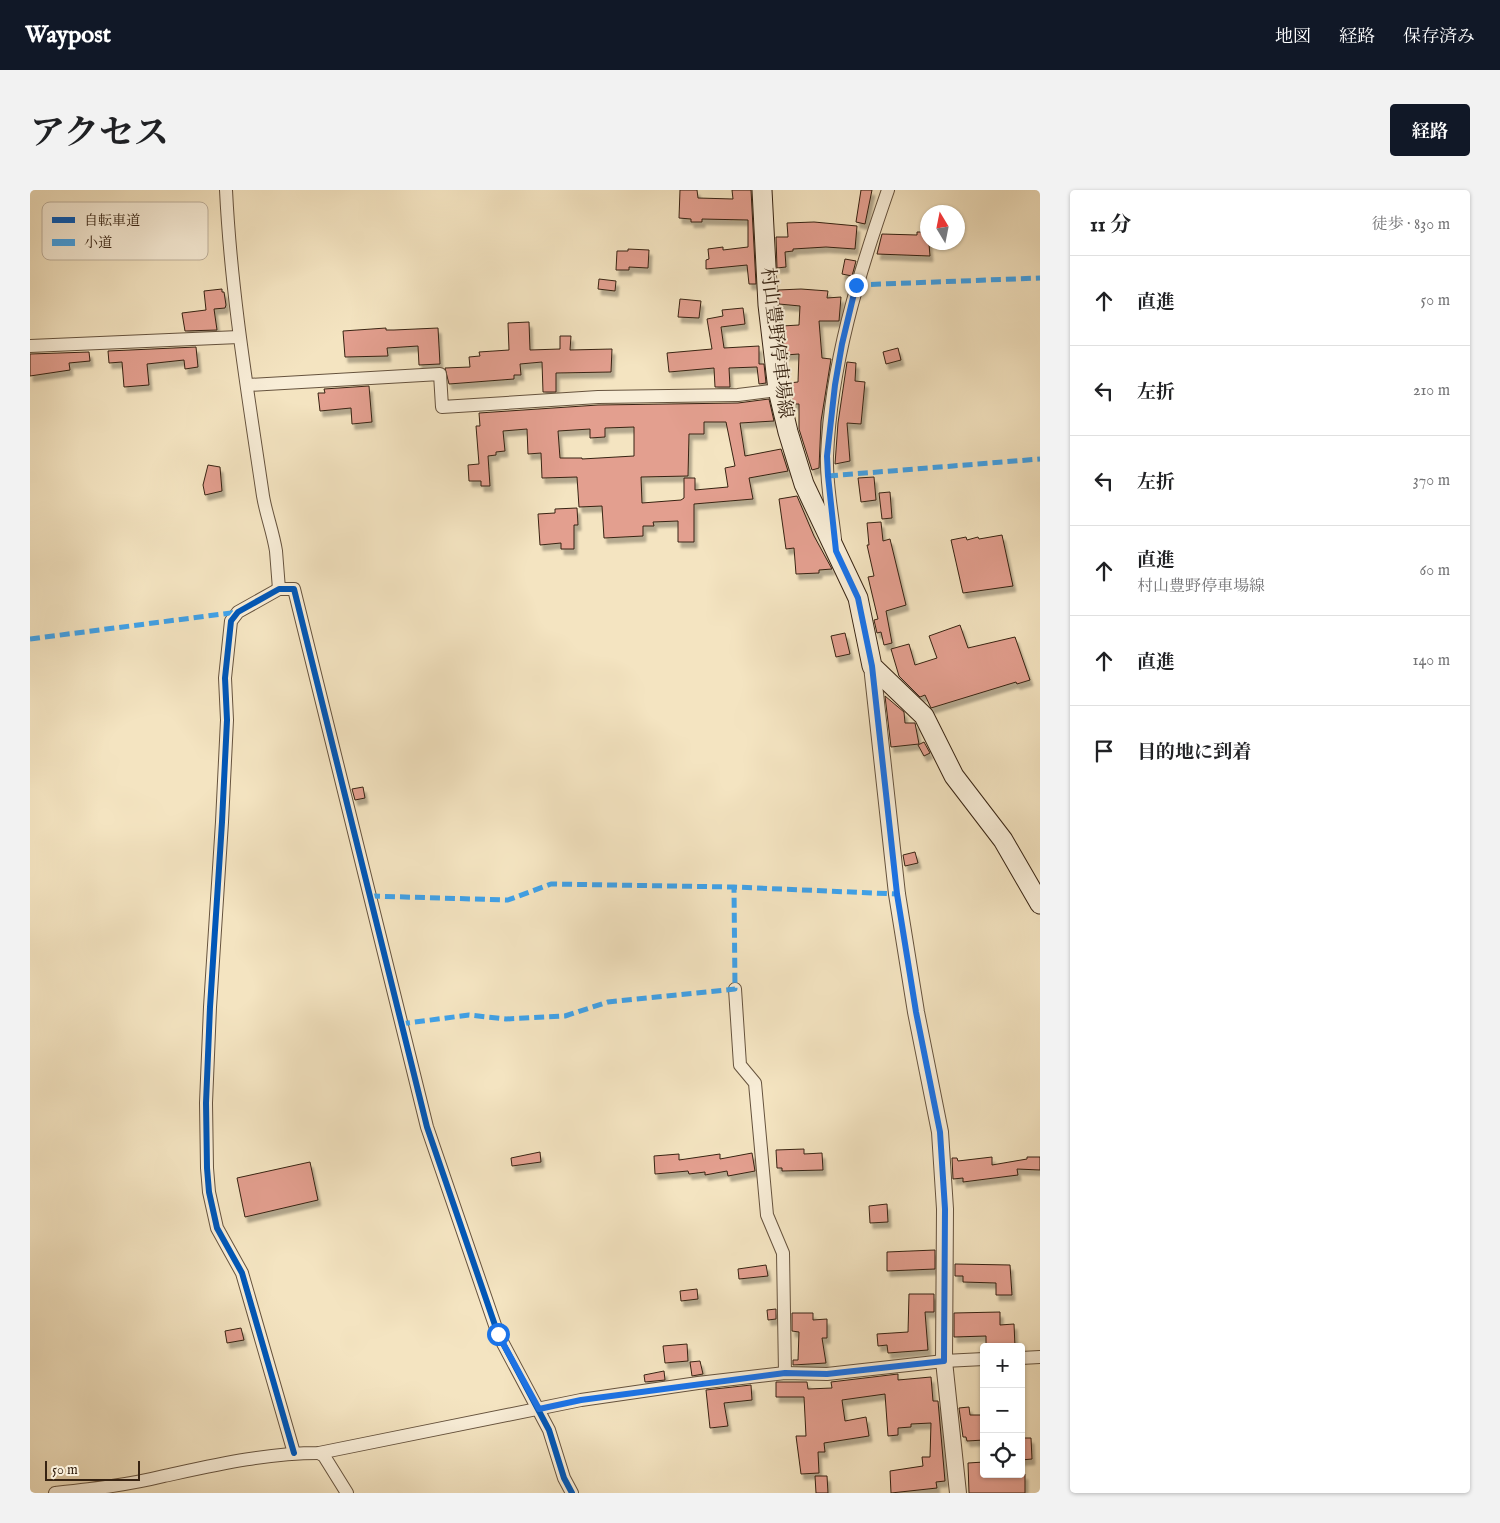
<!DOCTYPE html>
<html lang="ja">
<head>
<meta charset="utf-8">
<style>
	:root { --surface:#fff; --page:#f2f2f2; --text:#202124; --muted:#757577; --line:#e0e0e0; --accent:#111827 }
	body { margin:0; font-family:"IM FELL English","Noto Serif JP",serif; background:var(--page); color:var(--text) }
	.controls { position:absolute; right:15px; bottom:15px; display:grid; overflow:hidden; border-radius:5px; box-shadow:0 1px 4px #0004 }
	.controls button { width:45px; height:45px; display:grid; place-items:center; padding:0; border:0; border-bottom:1px solid var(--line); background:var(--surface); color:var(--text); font:25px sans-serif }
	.compass { position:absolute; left:890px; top:15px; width:45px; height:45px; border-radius:50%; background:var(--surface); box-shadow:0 1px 4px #0004; rotate:350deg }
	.scale { position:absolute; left:15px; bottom:12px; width:95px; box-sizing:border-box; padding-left:5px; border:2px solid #372312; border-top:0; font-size:14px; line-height:18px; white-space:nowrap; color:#372312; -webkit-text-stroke:4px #f8edd7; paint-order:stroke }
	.stop { position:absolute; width:15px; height:15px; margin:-11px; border:4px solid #1a73e8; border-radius:50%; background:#fff }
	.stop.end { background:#1a73e8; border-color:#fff; box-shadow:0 1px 5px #0008 }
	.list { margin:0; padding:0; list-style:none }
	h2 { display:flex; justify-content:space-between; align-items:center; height:65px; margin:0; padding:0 20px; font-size:21px }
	h2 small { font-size:16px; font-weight:400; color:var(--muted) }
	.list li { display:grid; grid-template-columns:32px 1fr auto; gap:15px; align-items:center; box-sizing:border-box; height:90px; padding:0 20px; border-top:1px solid var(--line) }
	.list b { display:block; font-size:19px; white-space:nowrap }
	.list p { margin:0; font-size:16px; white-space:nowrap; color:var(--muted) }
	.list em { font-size:16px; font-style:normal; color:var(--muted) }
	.icon { flex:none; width:28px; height:28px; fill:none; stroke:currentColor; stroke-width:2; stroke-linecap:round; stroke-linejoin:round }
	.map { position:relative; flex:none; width:1010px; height:1303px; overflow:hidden; border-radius:5px }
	header { display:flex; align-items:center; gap:30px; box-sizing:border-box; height:70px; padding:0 25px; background:var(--accent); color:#fff }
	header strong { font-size:24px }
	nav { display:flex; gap:28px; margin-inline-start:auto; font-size:18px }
	.intro { display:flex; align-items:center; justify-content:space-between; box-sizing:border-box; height:120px; padding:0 30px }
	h1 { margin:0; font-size:35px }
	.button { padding:12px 22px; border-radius:5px; background:var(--accent); color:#fff; font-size:18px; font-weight:700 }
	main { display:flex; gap:30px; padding:0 30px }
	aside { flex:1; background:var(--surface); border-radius:5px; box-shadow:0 1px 4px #0004 }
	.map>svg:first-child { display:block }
	.building { fill:#e39f8f; stroke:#372312; fill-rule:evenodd; filter:url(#shadow) }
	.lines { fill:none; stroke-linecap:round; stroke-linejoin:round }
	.minor-casing { stroke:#66533e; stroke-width:14 }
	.tertiary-casing { stroke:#66533e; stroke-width:18 }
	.secondary-casing { stroke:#372312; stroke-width:21 }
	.minor { stroke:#f8edd7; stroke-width:12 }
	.tertiary { stroke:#f8edd7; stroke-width:16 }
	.secondary { stroke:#f8edd7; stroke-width:19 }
	.quiet { stroke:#3fa2ea; stroke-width:5; stroke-dasharray:10 5; stroke-linecap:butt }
	.cycleway-casing { stroke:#f8edd7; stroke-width:9 }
	.cycleway { stroke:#0057b8; stroke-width:6 }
	.route { stroke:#1a73e8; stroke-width:6 }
	.labels { text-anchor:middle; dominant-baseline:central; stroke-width:4; stroke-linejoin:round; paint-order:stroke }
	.street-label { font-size:19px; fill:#372312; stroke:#f8edd7 }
	.key { fill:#f8edd7; stroke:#beb09c; stroke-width:1 }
	.key-label { font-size:14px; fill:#372312 }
</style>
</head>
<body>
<header>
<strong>Waypost</strong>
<nav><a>地図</a><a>経路</a><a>保存済み</a></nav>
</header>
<div class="intro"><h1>アクセス</h1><a class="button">経路</a></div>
<main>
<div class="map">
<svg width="1010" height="1303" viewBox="0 0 1010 1303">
	<defs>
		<filter id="shadow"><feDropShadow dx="3" dy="5.5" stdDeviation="1" flood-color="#0004"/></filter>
	</defs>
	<rect width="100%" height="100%" fill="#f4e4c1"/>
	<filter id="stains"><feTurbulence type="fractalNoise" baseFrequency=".004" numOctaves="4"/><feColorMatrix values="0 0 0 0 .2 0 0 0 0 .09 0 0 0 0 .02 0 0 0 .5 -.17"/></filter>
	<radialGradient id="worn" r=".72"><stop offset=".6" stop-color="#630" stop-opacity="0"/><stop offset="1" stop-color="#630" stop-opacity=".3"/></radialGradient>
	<!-- building -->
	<g class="building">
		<polygon points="650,0 667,0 668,8 703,9 702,0 721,0 726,94 719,94 717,75 676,79 676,70 679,69 678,59 693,57 693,60 718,57 718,30 672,29 672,32 661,32 661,29 649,28"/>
		<polygon points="831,0 842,0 835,34 826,32"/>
		<polygon points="784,32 827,36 825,59 796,57 763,59 763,61 755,62 756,77 747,78 746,47 758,47 757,33"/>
		<polygon points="887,42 898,42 900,66 847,64 852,44 887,45"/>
		<polygon points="598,59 619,60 618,78 599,77 599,80 586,80 587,61 598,61"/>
		<polygon points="815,69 826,71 822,86 812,84"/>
		<polygon points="569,89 586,91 585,101 568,99"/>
		<polygon points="192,99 192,102 194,102 196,115 195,118 184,119 187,140 155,141 152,123 176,120 174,101"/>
		<polygon points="771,99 798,101 797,108 811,107 809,131 789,131 792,168 801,169 791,231 789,278 782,280 769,239 769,214 763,214 759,193 768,192 769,164 755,165 752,136 769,135 770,116 749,114 748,100"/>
		<polygon points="650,109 671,111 669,128 648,127"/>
		<polygon points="713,118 715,134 691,137 694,158 729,156 729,174 734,174 736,193 729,194 727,177 699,178 700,197 685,197 684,178 639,182 637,163 682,159 677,129 693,126 692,120"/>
		<polygon points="499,132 500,160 530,159 530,146 541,146 540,160 582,159 581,182 526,183 526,202 513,202 512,172 490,174 491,185 484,185 484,189 419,194 415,178 440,177 439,167 450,166 449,162 479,160 478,133"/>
		<polygon points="356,138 356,140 364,140 408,138 410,174 389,175 388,156 357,158 358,166 315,167 313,141"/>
		<polygon points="166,157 168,177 155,179 154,170 117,174 119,195 94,197 92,172 79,173 78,161"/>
		<polygon points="868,158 871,170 856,174 853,162"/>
		<polygon points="59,162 60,171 39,173 40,180 0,186 0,164"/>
		<polygon points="817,172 826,173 825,191 835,192 831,234 817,233 820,271 805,274 808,233"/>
		<polygon points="339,196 342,232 322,234 321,218 290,221 288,203 295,203 294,199"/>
		<path d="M739 209 744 231 710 233 715 266 751 259 758 281 719 288 723 309 664 314V352H648V331L623 332 624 336H613V346L574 348 572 316 549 317 547 287 512 288 511 263 498 264 497 239 473 241 475 261 466 262V265L458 266 460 296H451V291H439L438 275 449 274 446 236H450L449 223 568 215 708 213ZM674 232H696L705 276 695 278 698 297 665 300V288H654V308L651 310 612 313 611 287 658 286 659 244H674ZM604 237V266L552 269V268H530L528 241 560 239V248L575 247V238Z"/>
		<polygon points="178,275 190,277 192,301 175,305 173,295"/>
		<polygon points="844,287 846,310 831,312 828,288"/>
		<polygon points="860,302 862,328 852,329 849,303"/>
		<polygon points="767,306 784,346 802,379 789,380 789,383 766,384 764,358 756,359 749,309"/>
		<polygon points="547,318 548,335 544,335 544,359 531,359 531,353 510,355 508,324 525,323 525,319"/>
		<polygon points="851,332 853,351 860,349 876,415 856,421 862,453 854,455 851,442 847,443 844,430 848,429 838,387 844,386 837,355 839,355 837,333"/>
		<polygon points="972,345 983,396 933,403 921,350 936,347 937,350 948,347 949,349"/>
		<polygon points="930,435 938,458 985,447 1000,490 987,494 986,492 901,518 895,505 890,507 869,486 861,459 879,454 885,475 907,468 899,446"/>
		<polygon points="815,443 820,464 806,467 801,446"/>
		<polygon points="855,506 874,522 875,533 885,533 889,554 861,557"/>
		<polygon points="894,552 900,563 894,566 888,555"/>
		<polygon points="333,597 335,608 325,610 322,599"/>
		<polygon points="885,662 888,673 875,676 873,665"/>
		<polygon points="774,959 774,964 792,963 793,980 752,981 752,978 747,978 746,960"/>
		<polygon points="510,962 511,972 482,976 481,968"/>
		<polygon points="722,963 725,981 698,986 697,981 675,985 675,982 659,984 658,981 625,984 624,966 649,964 649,970 690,964 690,969"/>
		<polygon points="962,967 962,975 997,969 997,967 1010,967 1010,980 987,979 988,985 933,992 933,988 923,989 922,968 927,968 928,971"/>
		<polygon points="280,972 288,1010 215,1027 207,988"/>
		<polygon points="857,1014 858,1032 840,1033 839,1016"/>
		<polygon points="905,1060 905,1079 857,1081 857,1062"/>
		<polygon points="925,1074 980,1075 982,1105 966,1105 966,1093 933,1092 933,1086 925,1086"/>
		<polygon points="736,1075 738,1086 709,1089 708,1079"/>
		<polygon points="667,1099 668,1109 651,1111 650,1101"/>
		<polygon points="879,1104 904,1104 904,1122 895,1122 898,1160 858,1163 857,1155 848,1156 847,1144 878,1142"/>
		<polygon points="746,1119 746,1129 738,1130 737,1120"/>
		<polygon points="970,1122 970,1135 984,1134 985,1157 956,1157 956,1146 924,1147 924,1123"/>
		<polygon points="762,1123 783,1123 783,1130 797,1129 797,1148 792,1148 796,1173 763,1175 763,1170 768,1170 769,1142 762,1141"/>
		<polygon points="211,1138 214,1150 197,1153 195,1141"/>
		<polygon points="657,1154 658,1171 635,1173 633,1156"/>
		<polygon points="670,1171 673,1184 662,1186 660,1172"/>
		<polygon points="634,1181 635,1190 615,1192 614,1185"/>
		<polygon points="868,1184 868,1190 901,1187 903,1211 908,1211 915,1291 906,1292 907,1298 861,1303 860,1281 893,1276 892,1267 900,1267 901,1233 881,1234 881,1237 868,1238 868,1245 858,1246 855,1204 812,1210 815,1231 836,1227 839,1246 794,1253 795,1262 788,1262 789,1283 771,1284 766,1246 776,1246 774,1207 746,1207 746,1192 777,1192 778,1199 802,1198 801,1192"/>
		<polygon points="721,1195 722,1210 694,1213 698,1236 680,1238 676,1200"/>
		<polygon points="939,1217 940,1225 954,1225 954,1250 937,1251 936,1247 933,1247 929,1218"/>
		<polygon points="991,1248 1001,1248 1002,1269 991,1270"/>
		<polygon points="954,1272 954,1284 995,1284 995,1303 939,1303 938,1273"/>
		<polygon points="785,1286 797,1286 798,1303 786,1303"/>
	</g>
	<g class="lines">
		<!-- minor casing -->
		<g class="minor-casing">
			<g id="minor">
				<path d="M196 0C201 103 218 204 233 306 236 324 243 342 246 361 247 374 248 386 249 399"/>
				<polyline points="0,156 209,147"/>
				<polyline points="218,195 410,184 412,217 568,207 708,205 748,200"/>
				<path d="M805 349C802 322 796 293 797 266 801 174 828 86 858 0"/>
				<polyline points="705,799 710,875 725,893 737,1025 753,1063 755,1183"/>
				<polyline points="991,1168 1010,1167"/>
				<polyline points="264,1263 212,1083 187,1038 179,1002 177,978 176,913 180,817 192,632 197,530 195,488 201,431 208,422 249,399 264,399 397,937 468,1144 519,1240 534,1288 542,1303"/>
				<polyline points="289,1263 294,1266 317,1303"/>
				<path d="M25 1303C61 1299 98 1295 134 1286 185 1275 236 1263 289 1263L551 1210 668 1193 755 1183 797 1184 914 1171 954 1169"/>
			</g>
		</g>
		<!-- tertiary casing -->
		<g class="tertiary-casing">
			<polyline id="tertiary" points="842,476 867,704 886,822 910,942 915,1019 914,1171 928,1303"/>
		</g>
		<!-- secondary casing -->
		<g class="secondary-casing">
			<polyline id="secondary" points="732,0 738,115 748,200 758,242 774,294 828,408 842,476 894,526 924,586 973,650 1010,714"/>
		</g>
		<!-- minor -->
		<use href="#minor" class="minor"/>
		<!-- tertiary -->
		<use href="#tertiary" class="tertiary"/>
		<!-- secondary -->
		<use href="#secondary" class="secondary"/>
		<!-- quiet -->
		<g class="quiet">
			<polyline points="826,95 1010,88"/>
			<polyline points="798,286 1010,269"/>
			<polyline points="0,449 208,422"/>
			<polyline points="340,706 478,710 521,694 704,697 867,704"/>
			<polyline points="370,834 439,825 476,829 535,826 578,812 705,799 704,697"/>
		</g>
		<!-- cycleway casing -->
		<g class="cycleway-casing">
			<polyline id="cycleway" points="264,1263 212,1083 187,1038 179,1002 177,978 176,913 180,817 192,632 197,530 195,488 201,431 208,422 249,399 264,399 397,937 468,1144 519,1240 534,1288 542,1303"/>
		</g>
		<!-- cycleway -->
		<use href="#cycleway" class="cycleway"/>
	</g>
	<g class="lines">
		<!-- route -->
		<polyline class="route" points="468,1144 509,1219 551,1210 755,1183 797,1184 914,1171 915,1019 910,942 886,822 867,704 842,476 828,408 806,361 798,286 797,266 805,195 812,154 826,95"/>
	</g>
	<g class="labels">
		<!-- street labels -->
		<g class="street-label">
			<text transform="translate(746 153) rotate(83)">村山豊野停車場線</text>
		</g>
	</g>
	<!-- legend -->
	<rect x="12" y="12" width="166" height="58" rx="8" class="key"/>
	<rect x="22" y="27" width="23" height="6" fill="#0057b8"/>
	<rect x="22" y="49" width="23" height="7" fill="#3fa2ea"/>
	<g class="key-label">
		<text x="54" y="35">自転車道</text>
		<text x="54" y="57">小道</text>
	</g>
	<rect width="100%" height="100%" filter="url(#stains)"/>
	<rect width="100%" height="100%" fill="url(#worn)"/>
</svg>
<div class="controls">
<button>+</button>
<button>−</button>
<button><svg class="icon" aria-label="locate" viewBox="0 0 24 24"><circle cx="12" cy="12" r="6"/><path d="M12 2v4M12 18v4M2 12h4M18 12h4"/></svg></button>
</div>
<svg class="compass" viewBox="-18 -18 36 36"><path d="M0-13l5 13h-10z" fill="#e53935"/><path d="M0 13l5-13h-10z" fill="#757577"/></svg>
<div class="scale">50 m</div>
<div class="stop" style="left:468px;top:1144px"></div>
<div class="stop end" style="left:826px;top:95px"></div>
</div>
<aside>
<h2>11 分<small>徒歩 · 830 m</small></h2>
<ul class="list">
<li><svg class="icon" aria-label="ahead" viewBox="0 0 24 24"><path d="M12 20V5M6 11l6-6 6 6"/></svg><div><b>直進</b></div><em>50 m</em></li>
<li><svg class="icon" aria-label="left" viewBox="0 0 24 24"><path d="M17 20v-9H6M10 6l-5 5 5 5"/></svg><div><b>左折</b></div><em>210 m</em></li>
<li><svg class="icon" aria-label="left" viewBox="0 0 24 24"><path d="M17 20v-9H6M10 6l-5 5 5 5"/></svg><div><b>左折</b></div><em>370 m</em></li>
<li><svg class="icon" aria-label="ahead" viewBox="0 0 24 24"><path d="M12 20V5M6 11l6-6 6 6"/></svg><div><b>直進</b><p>村山豊野停車場線</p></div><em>60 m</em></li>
<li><svg class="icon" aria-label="ahead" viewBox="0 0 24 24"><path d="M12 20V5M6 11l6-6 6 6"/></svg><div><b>直進</b></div><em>140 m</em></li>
<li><svg class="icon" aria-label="arrive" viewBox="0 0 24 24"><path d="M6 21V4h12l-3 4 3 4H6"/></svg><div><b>目的地に到着</b></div></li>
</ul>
</aside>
</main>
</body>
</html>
